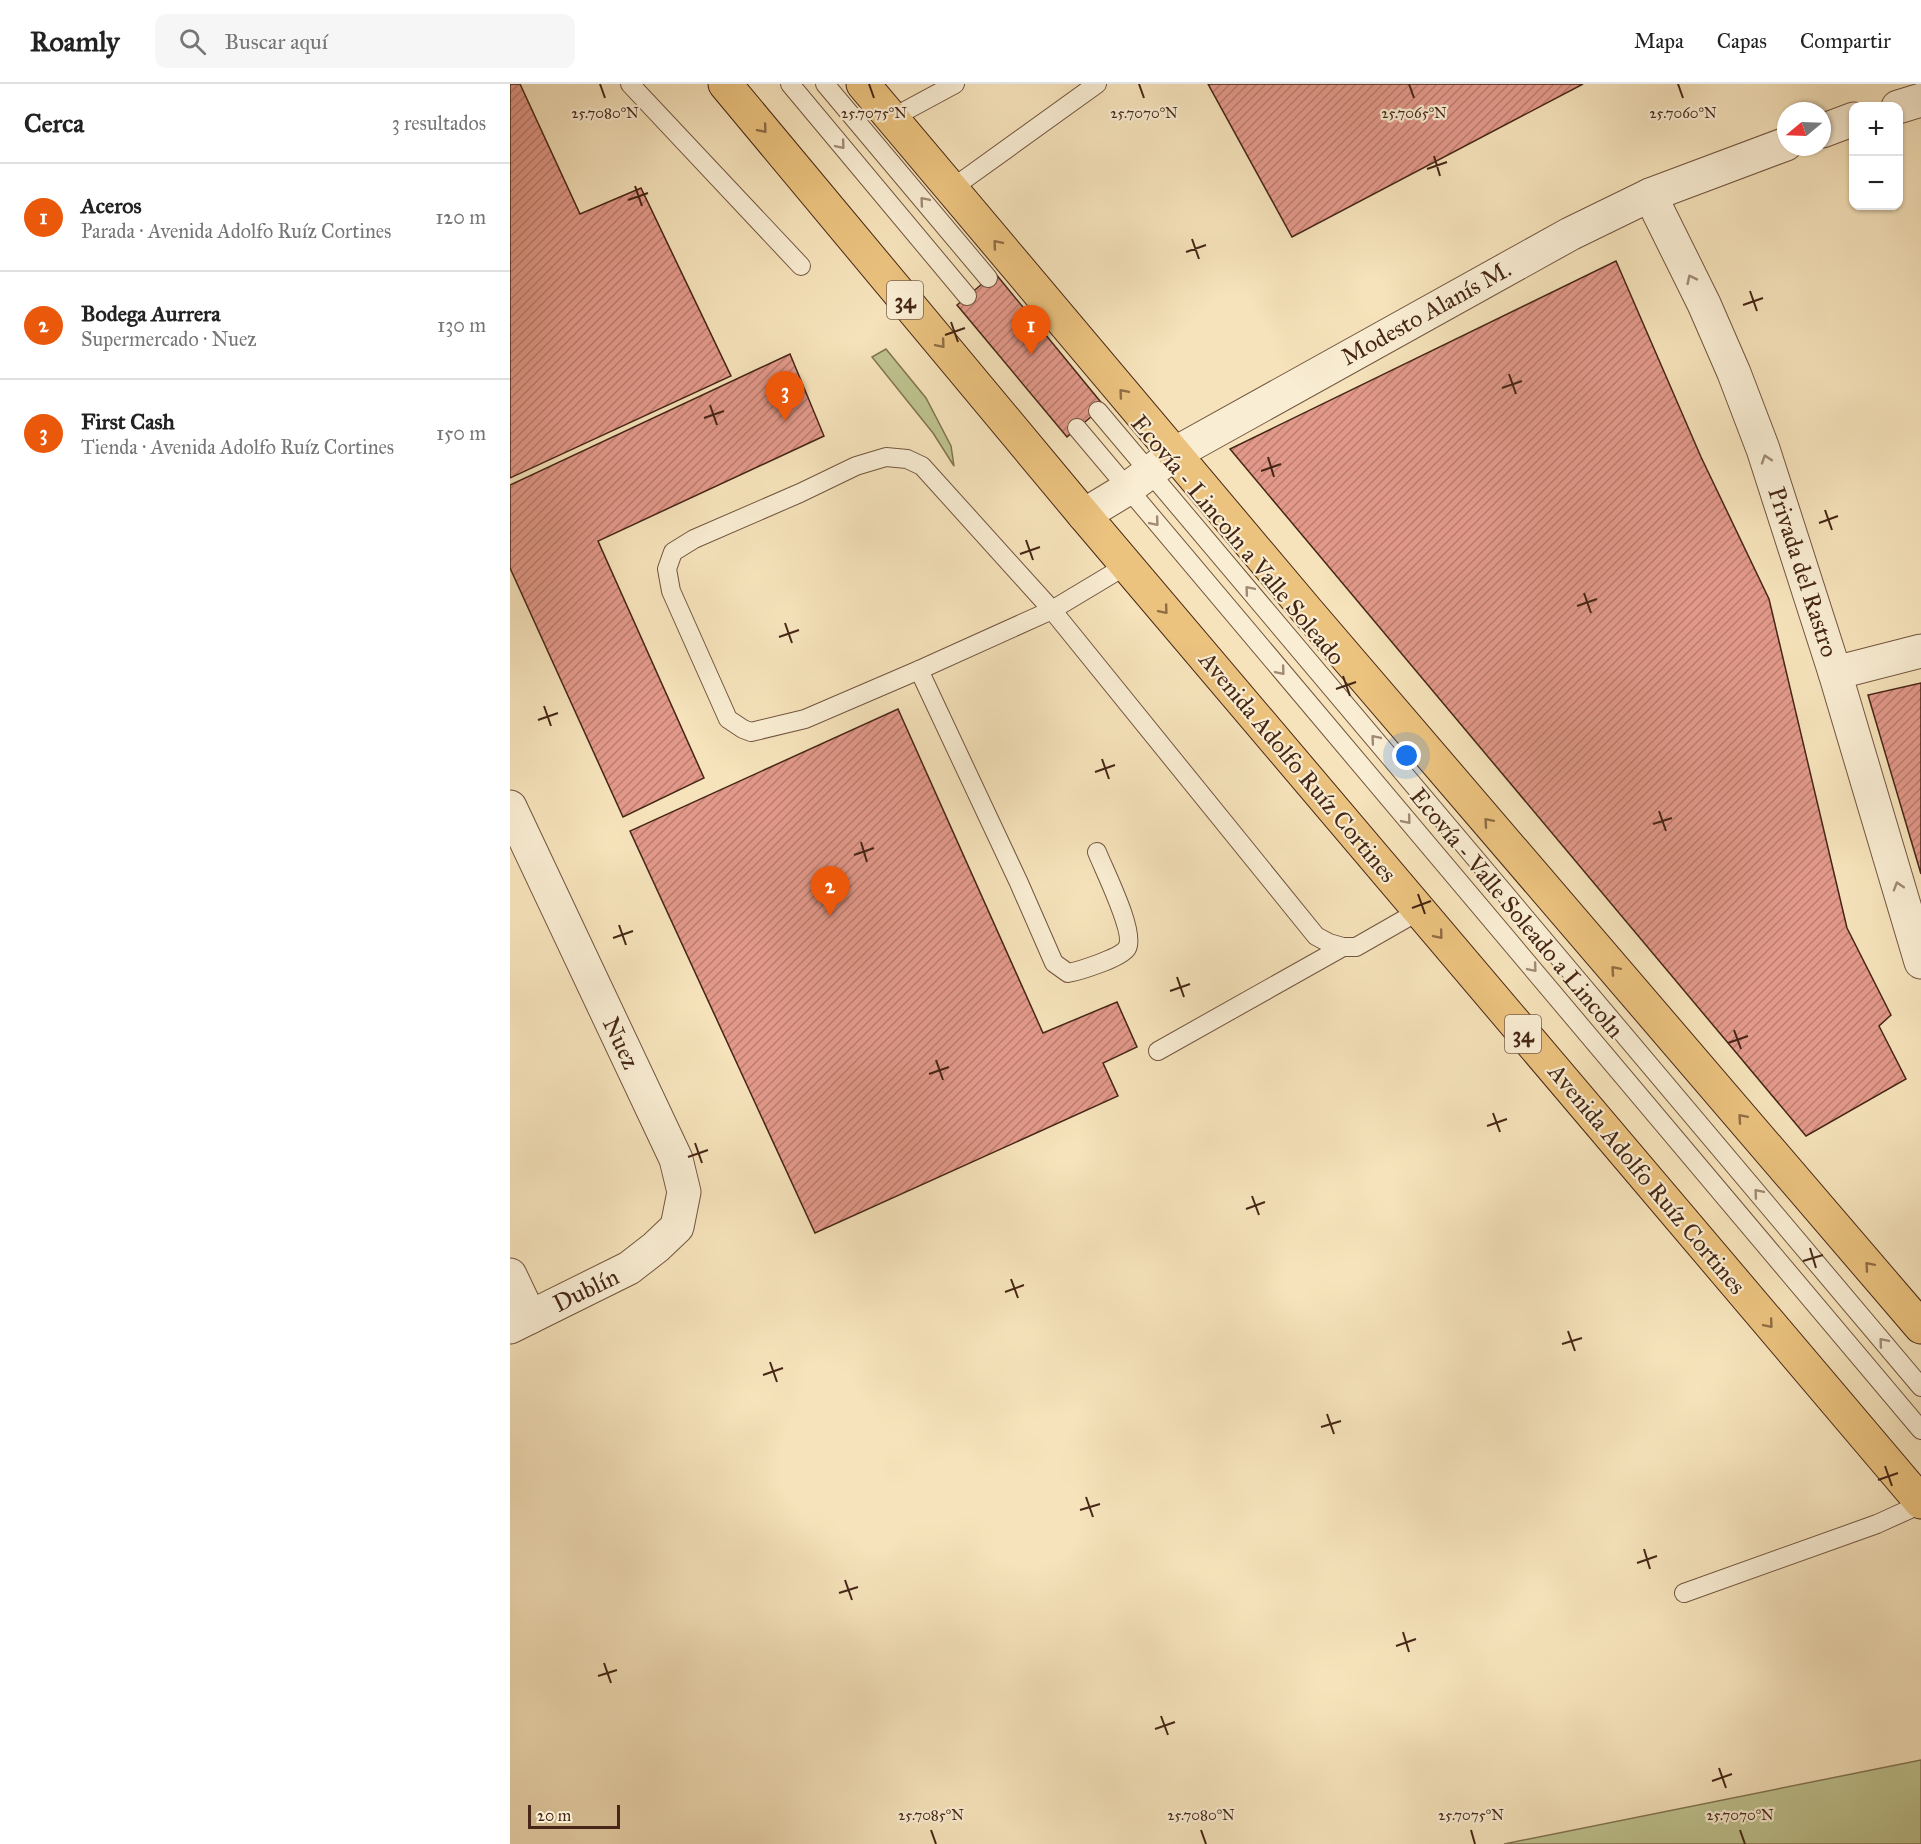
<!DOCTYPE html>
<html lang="es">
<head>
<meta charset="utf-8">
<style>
	:root { --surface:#fff; --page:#f6f6f6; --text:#222; --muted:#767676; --line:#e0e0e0; --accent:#ea580c }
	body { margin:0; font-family:"IM FELL Great Primer",serif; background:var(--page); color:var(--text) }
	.controls { position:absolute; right:18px; top:18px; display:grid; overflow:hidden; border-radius:12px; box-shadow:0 2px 4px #0004 }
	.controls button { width:54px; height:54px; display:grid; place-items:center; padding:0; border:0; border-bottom:2px solid var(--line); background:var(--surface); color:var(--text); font:30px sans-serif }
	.compass { position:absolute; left:1267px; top:18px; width:54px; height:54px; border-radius:50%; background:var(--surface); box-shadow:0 2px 4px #0004; rotate:251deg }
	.scale { position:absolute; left:18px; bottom:15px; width:92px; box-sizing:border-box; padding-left:6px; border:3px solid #462616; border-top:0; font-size:16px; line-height:21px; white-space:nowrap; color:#462616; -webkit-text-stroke:4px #f9edd3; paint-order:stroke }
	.you { position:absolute; left:897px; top:672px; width:21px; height:21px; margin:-15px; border:4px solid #fff; border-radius:50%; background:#1a73e8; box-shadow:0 0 0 9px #1a73e833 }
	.badge { display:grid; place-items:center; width:39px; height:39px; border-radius:50%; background:var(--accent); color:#fff; font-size:20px; font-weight:700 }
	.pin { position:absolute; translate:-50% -50px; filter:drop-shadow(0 2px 3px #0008) }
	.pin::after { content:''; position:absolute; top:32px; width:21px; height:18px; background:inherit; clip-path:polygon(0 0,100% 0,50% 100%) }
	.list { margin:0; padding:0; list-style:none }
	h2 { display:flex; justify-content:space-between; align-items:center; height:78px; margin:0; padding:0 24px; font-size:26px }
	h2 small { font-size:20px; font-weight:400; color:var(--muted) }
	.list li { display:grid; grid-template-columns:39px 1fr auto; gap:18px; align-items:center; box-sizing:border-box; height:108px; padding:0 24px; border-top:2px solid var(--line) }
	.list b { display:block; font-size:22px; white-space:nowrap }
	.list p { margin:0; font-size:20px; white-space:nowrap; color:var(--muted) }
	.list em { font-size:20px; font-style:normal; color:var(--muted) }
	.icon { flex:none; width:33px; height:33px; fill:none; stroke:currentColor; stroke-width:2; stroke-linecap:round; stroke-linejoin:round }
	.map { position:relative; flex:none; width:1411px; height:1760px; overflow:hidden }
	header { display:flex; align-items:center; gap:36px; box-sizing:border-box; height:84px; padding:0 30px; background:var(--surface); border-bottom:2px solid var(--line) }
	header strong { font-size:28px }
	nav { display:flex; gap:33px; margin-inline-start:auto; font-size:21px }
	.search { width:420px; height:54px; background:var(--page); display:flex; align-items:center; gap:15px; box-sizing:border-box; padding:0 21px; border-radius:12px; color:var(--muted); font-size:22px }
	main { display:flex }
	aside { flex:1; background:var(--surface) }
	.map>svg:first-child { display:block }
	.green { fill:#bec38f; stroke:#827452; stroke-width:1.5 }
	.building { fill:url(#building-hatch); stroke:#462616; stroke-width:1.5 }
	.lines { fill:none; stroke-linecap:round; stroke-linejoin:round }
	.service-casing { stroke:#72553f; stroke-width:20 }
	.minor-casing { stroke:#72553f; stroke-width:35 }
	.tertiary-casing { stroke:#72553f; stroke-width:35 }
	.primary-casing { stroke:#462616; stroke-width:35 }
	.service { stroke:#f9edd3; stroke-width:18 }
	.minor { stroke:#f9edd3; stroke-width:33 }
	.tertiary { stroke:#f9edd3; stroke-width:33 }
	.primary { stroke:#ebc27e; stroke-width:33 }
	.oneway { stroke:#906c45 }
	.oneway2 { stroke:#a08a74 }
	.ticks { fill:none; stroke:#462616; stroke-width:2 }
	.labels { text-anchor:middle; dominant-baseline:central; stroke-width:4.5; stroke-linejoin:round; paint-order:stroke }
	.shield { fill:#f9edd3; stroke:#7c624f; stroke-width:1.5 }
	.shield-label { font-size:22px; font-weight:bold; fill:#462616 }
	.street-label { font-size:24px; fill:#462616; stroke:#f9edd3 }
	.ticks-label { font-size:15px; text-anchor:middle; fill:#462616; stroke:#f9edd3; stroke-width:4.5; stroke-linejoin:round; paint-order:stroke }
</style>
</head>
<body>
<header>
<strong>Roamly</strong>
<div class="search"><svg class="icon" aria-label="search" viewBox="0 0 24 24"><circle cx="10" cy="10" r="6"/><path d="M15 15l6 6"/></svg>Buscar aquí</div>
<nav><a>Mapa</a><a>Capas</a><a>Compartir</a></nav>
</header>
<main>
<aside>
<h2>Cerca<small>3 resultados</small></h2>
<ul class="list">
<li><span class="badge">1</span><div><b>Aceros</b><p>Parada · Avenida Adolfo Ruíz Cortines</p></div><em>120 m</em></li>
<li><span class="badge">2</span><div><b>Bodega Aurrera</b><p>Supermercado · Nuez</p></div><em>130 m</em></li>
<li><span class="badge">3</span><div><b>First Cash</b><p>Tienda · Avenida Adolfo Ruíz Cortines</p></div><em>150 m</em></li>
</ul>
</aside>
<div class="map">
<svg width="1411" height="1760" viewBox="0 0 1411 1760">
	<defs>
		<pattern id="building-hatch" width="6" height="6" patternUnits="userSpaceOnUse" patternTransform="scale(1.5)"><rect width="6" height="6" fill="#e3998a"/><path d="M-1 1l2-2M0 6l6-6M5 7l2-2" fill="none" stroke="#ba7d70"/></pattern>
	</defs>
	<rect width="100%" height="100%" fill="#f6e3bb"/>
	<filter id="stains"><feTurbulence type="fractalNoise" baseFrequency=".00333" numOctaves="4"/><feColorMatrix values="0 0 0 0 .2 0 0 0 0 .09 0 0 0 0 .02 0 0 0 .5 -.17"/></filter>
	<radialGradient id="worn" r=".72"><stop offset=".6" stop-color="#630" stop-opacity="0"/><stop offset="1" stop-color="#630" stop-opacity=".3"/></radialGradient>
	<!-- green -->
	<g class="green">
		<polygon points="376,265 416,314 441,362 444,382 423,349 362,273"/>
		<polygon points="1411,1676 1411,1760 994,1760"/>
	</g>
	<!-- building -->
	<g class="building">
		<polygon points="0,0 10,0 70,130 131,104 221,292 0,394"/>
		<polygon points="698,0 1073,0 782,153"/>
		<polygon points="1106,177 1191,373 1259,515 1337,844 1381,931 1369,942 1396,995 1296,1052 720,365"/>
		<polygon points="485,189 594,322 557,353 447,221"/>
		<polygon points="280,270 314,352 88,457 194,694 113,733 0,484 0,401"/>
		<polygon points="1411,599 1411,790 1358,611"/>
		<polygon points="388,625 533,949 607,918 627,963 593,979 608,1012 305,1149 120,747"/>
	</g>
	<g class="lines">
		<!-- service casing -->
		<g class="service-casing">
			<g id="service">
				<polyline points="120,0 291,182"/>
				<polyline points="280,0 457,212"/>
				<polyline points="315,0 478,194"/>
				<polyline points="382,34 445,0"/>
				<polyline points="441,105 587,0"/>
				<polyline points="588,327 1411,1303"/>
				<polyline points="567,344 1411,1346"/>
				<polyline points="617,481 542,526 412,382 397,375 376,373 346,382 290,409 184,455 163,468 157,485 161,507 218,635 233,645 241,648 295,635 409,586 542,526 806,852 819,859 833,863 846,863 909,827"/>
				<path d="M409 586 509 799 544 879 558 889C569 887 611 874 617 864 626 849 594 786 587 768"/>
				<polyline points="648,967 833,863"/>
				<polyline points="1174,1509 1367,1440 1411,1420"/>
			</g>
		</g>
		<!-- minor casing -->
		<g class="minor-casing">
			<g id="minor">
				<polyline points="1140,111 1194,220 1224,289 1253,365 1325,589 1411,878"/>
				<polyline points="1325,589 1411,567"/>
				<polyline points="0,723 166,1075 174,1108 167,1143 146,1163 119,1184 0,1243"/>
				<polyline points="0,1191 20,1233"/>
			</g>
		</g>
		<!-- tertiary casing -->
		<g class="tertiary-casing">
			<g id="tertiary">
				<polyline points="1388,23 1411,16"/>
				<polyline points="1312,47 1344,35"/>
				<polyline points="574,431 617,405 664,370 1060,150 1140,111 1276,60"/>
			</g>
		</g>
		<!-- primary casing -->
		<g class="primary-casing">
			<g id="primary">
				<polyline points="215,0 574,431 1411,1418"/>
				<polyline points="353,0 798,528 1411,1243"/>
			</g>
		</g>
		<!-- service -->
		<use href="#service" class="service"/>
		<!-- minor -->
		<use href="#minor" class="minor"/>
		<!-- tertiary -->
		<use href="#tertiary" class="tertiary"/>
		<!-- primary -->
		<use href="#primary" class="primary"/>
	</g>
	<!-- one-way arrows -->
	<defs><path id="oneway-chevron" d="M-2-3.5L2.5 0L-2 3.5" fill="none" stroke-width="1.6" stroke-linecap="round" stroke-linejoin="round" transform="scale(1.5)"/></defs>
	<g class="oneway">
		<use href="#oneway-chevron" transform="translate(253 45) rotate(50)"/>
		<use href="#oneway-chevron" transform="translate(487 160) rotate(-130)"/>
		<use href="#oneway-chevron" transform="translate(431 260) rotate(50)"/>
		<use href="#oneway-chevron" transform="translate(613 309) rotate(-130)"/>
		<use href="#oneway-chevron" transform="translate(654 526) rotate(50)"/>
		<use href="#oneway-chevron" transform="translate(978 738) rotate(-131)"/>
		<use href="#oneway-chevron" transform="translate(929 851) rotate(50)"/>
		<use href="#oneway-chevron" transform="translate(1105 886) rotate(-131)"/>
		<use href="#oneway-chevron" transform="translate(1232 1034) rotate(-131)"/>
		<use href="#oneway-chevron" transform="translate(1359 1182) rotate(-131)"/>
		<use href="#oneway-chevron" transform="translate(1259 1240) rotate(50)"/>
	</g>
	<g class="oneway2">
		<use href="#oneway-chevron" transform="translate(331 61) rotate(50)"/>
		<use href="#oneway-chevron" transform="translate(414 117) rotate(-130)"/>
		<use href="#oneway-chevron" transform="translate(1181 195) rotate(-116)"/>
		<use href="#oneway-chevron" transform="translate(1256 375) rotate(-108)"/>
		<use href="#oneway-chevron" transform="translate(645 438) rotate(50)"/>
		<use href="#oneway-chevron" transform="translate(739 506) rotate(-130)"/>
		<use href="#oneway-chevron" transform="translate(771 587) rotate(50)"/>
		<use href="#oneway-chevron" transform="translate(865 655) rotate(-130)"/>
		<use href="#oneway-chevron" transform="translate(897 736) rotate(50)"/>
		<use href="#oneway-chevron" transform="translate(1388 802) rotate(-107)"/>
		<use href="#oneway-chevron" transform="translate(1023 884) rotate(50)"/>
		<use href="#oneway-chevron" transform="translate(1248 1109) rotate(-130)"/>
		<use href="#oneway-chevron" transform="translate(1373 1258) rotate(-130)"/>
	</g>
	<!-- ticks -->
	<path class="ticks" d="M90 0 95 14M359 0 364 14M629 0 634 14M899 0 904 14M1168 0 1173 14M924 72 930 92M917 85 937 78M125 102 132 122M118 116 138 109M682 155 689 175M676 168 696 161M1240 207 1247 227M1233 221 1253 214M441 238 448 258M435 251 455 244M999 290 1006 310M992 304 1012 297M200 321 207 341M194 334 214 327M758 373 764 393M751 387 771 380M1315 426 1322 446M1309 439 1328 432M516 456 523 476M510 470 530 463M1074 509 1081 529M1067 522 1087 515M275 539 282 559M269 553 289 546M833 592 840 612M826 605 846 598M34 622 41 642M28 636 48 629M592 675 599 695M585 688 605 681M1149 727 1156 747M1143 740 1162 734M351 758 357 778M344 771 364 764M908 810 915 830M902 824 921 817M109 841 116 861M103 854 123 847M667 893 674 913M660 907 680 900M1224 946 1231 965M1218 959 1238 952M426 976 433 996M419 990 439 983M983 1029 990 1048M977 1042 997 1035M185 1059 192 1079M178 1073 198 1066M742 1112 749 1131M736 1125 755 1118M1300 1164 1306 1184M1293 1177 1313 1171M501 1195 508 1214M495 1208 514 1201M1058 1247 1065 1267M1052 1260 1072 1254M260 1278 267 1298M253 1291 273 1284M817 1330 824 1350M811 1343 831 1337M1375 1382 1382 1402M1368 1396 1388 1389M576 1413 583 1433M570 1426 590 1420M1134 1465 1140 1485M1127 1479 1147 1472M335 1496 342 1516M329 1509 348 1503M893 1548 899 1568M886 1562 906 1555M94 1579 101 1599M88 1592 107 1586M651 1632 658 1651M645 1645 665 1638M1209 1684 1216 1704M1202 1697 1222 1690M421 1746 426 1760M691 1746 696 1760M961 1746 965 1760M1230 1746 1235 1760"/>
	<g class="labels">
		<!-- shield labels -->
		<g class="shield">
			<rect x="377" y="197" width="36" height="38" rx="4.5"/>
			<rect x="995" y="931" width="36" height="38" rx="4.5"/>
		</g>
		<g class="shield-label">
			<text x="395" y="216">34</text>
			<text x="1013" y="950">34</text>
		</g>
		<!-- street labels -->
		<g class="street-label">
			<text transform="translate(916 229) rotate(-29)">Modesto Alanís M.</text>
			<text transform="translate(728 456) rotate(50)">Ecovía - Lincoln a Valle Soleado</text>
			<text transform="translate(1293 488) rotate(72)">Privada del Rastro</text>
			<text transform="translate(788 683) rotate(50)">Avenida Adolfo Ruíz Cortines</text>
			<text transform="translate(1007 829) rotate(50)">Ecovía - Valle Soleado a Lincoln</text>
			<text transform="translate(111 959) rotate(65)">Nuez</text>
			<text transform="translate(1137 1095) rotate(50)">Avenida Adolfo Ruíz Cortines</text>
			<text transform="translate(76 1206) rotate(-26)">Dublín</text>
		</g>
	</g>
	<g class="ticks-label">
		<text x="904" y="34">25.7065°N</text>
		<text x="1173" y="34">25.7060°N</text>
		<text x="95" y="34">25.7080°N</text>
		<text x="364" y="34">25.7075°N</text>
		<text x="634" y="34">25.7070°N</text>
		<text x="421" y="1736">25.7085°N</text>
		<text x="691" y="1736">25.7080°N</text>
		<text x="961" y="1736">25.7075°N</text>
		<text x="1230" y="1736">25.7070°N</text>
	</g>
	<rect width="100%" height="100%" filter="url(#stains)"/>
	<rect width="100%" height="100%" fill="url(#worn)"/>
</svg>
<div class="controls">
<button>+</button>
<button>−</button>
</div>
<svg class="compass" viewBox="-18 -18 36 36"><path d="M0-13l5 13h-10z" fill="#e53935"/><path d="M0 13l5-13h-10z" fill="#767676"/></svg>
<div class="scale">20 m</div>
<div class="you"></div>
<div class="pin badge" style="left:521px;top:271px">1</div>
<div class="pin badge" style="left:320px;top:832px">2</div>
<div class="pin badge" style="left:275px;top:337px">3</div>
</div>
</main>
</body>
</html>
